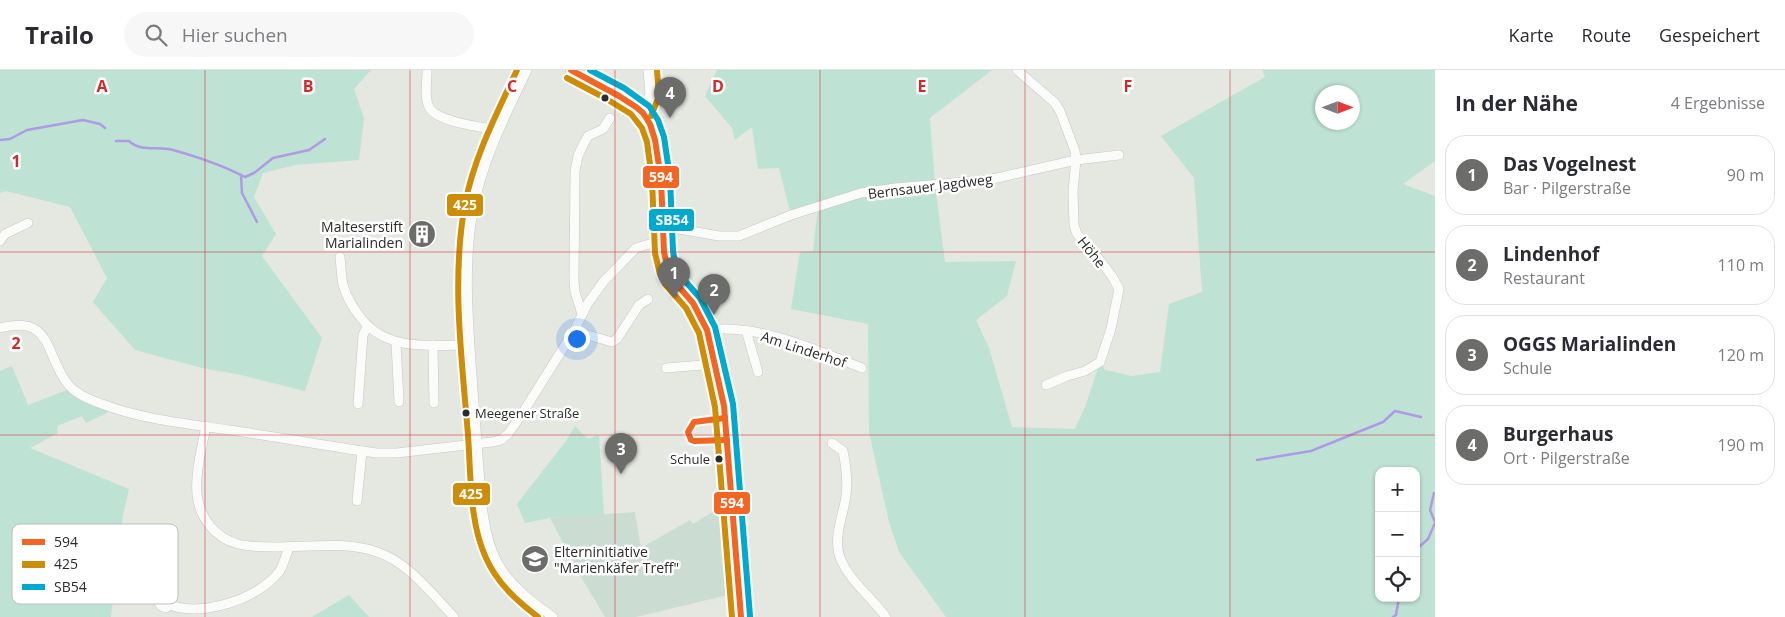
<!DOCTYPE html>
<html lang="de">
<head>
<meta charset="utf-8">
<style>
	:root { --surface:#fff; --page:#f7f7f7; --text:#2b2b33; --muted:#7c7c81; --line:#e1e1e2; --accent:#6c6d6b }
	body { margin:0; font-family:"Open Sans",sans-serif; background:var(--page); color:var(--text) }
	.controls { position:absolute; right:15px; bottom:15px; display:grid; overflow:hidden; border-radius:10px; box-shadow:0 1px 4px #0004 }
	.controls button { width:45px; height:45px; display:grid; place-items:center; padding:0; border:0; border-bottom:1px solid var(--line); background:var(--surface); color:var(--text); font:25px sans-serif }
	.compass { position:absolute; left:1315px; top:15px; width:45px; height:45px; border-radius:50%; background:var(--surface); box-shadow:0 1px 4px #0004; rotate:90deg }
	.you { position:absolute; left:576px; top:268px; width:18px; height:18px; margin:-12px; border:4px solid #fff; border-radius:50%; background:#1a73e8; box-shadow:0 0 0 8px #1a73e833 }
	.badge { display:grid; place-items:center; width:32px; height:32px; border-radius:50%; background:var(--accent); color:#fff; font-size:16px; font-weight:700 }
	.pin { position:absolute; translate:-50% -41px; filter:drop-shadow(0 1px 2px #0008) }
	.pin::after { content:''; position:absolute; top:26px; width:18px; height:15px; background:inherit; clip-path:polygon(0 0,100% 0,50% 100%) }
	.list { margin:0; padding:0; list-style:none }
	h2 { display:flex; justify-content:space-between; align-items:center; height:65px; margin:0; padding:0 20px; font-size:21px }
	h2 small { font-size:16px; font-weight:400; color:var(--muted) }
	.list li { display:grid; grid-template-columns:32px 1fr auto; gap:15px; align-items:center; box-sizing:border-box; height:80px; margin:0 10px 10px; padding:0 10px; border:1px solid var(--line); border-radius:20px }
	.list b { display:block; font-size:19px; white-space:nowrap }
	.list p { margin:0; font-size:16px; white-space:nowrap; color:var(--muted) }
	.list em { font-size:16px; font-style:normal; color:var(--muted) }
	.icon { flex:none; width:28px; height:28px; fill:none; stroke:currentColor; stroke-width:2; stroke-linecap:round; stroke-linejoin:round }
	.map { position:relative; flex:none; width:1435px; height:547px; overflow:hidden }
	header { display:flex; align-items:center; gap:30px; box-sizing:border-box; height:70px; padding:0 25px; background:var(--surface); border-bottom:1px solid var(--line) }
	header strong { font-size:24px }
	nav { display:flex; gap:28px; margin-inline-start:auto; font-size:18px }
	.search { width:350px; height:45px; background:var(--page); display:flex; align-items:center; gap:12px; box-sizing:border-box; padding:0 18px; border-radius:28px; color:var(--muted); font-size:19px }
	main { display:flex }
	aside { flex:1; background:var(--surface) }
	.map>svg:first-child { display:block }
	.green { fill:#bee2d4; fill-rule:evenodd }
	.cemetery { fill:#cbddd2 }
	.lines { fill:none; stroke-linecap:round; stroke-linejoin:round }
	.stream { stroke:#af9ae4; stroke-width:2.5 }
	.minor-casing { stroke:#c7c6c6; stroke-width:10 }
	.major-casing { stroke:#c3c5c2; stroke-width:12 }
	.minor { stroke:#fbfcfa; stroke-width:9 }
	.major { stroke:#d9e5d5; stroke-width:11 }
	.bus-1-casing { stroke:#fff; stroke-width:10 }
	.bus-2-casing { stroke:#fff; stroke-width:10 }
	.bus-3-casing { stroke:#fff; stroke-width:10 }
	.bus-1 { stroke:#f26522; stroke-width:6 }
	.bus-2 { stroke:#ce8d09; stroke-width:6 }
	.bus-3 { stroke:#00a9ce; stroke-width:6 }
	.grid { fill:none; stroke:#d62828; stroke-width:1; stroke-opacity:0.55 }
	.bus-dot { fill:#2b2b2b; stroke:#fff; stroke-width:2 }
	.labels { text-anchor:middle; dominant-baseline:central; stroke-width:5; stroke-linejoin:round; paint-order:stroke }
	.bus-label { font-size:13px; fill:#2b2b2b; stroke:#fff; text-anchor:start }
	.street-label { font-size:14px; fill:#2b2b2b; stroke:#fff }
	.poi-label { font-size:14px; fill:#2b2b2b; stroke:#fff; text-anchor:end }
	.key { fill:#fff; stroke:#bfbfbf; stroke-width:1 }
	.key-label { font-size:14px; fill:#2b2b2b }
	.grid-label { font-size:16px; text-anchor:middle; font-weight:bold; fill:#d62828; stroke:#fff; stroke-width:5; stroke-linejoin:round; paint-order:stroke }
	.line-badge { stroke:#fff; stroke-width:2 }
	.badge-label { font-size:14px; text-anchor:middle; font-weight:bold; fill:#fff }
</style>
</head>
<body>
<header>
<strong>Trailo</strong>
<div class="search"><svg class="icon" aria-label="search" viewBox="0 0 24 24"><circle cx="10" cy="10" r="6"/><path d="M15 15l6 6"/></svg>Hier suchen</div>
<nav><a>Karte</a><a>Route</a><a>Gespeichert</a></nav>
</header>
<main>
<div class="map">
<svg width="1435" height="547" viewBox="0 0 1435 547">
	<rect width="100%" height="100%" fill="#e4e8e1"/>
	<!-- green -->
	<g class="green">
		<polygon points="0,0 371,0 354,19 364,48 359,90 295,95 263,103 254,127 276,164 262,186 322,268 305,321 241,305 202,298 135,280 93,232 107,208 70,137 6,121 0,123"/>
		<path d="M717 0H992L930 48 935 114 945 192 1016 191 1007 226 976 250 989 278 1012 357 1075 359 1085 337 1100 292 1105 300 1132 306 1160 302 1169 234 1202 222 1194 108 1161 66 1265 7 1262 0H1435V91L1403 114 1435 126V547H946L899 482 889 452 869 362 868 254 791 239 800 182 813 181 818 137 791 145 779 98 758 99 752 57 735 70 732 58 705 26ZM1322 22H1352V52H1322ZM1379 401H1416V528H1379Z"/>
		<polygon points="12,296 28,335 72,318 115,339 86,353 82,346 57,356 58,363 30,378 129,419 123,445 111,547 0,547 0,301"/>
		<polygon points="575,356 588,369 599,365 604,445 550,448 525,453 517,434 566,371"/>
		<polygon points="349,525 369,547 312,547"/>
	</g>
	<!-- cemetery -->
	<polygon class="cemetery" points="724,435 732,524 636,547 605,547 581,507 550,448 635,442 641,478 690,450 693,454"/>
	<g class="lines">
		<!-- stream -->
		<g class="stream">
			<polyline points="0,70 10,69 27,60 83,50 100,54 105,58"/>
			<path d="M116 71H129C140 82 158 76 173 80 198 87 222 95 245 107L254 103 273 88 309 80 325 69"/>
			<polyline points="241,105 242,123 257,152"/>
			<polyline points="1257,390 1311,381 1383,352 1395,341 1421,347"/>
			<polyline points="1434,423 1430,440 1435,452"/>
			<polyline points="1416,484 1419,477 1428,469 1435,453"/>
			<polyline points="1393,547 1396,545 1399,528"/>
		</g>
		<!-- minor casing -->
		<g class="minor-casing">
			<g id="minor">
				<path d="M527 0C506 44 484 87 474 135 463 191 468 249 472 306 475 346 478 387 481 427 488 491 501 510 553 547"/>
				<polyline points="1017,0 1055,33 1060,41 1075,81 1076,90 1073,121 1074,155 1077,164 1095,184 1112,206 1119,219 1111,259 1100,292 1085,301 1067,306 1046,315"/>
				<path d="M427 1C427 12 424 27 429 37 436 52 482 57 498 60"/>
				<polyline points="643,43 650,25 648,0"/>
				<polyline points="663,160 679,159 719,166 739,166 791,145 861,123 895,118 988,110 1076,90 1119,85"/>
				<polyline points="0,171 5,164 28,153"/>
				<path d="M340 187C341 196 341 205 343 214 346 227 353 238 361 248 387 282 431 275 469 275"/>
				<polyline points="582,244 575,222 574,210 575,101 578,86 584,73 588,66 603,59 610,48"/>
				<path d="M0 258C52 244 45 284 67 313 75 324 90 330 102 334 140 349 189 354 229 360 278 367 327 376 376 383H397L492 372 501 370 508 364 520 347 574 261 588 233 604 211 636 178 663 170"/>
				<path d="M707 260C760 254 814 279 862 298"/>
				<polyline points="746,260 758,302"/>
				<polyline points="574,261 612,272 617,269 639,235 648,229"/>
				<polyline points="396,273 399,332"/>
				<polyline points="433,275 434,333"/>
				<polyline points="666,298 715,294"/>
				<polyline points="358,334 363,265 367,257"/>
				<path d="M206 356C202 378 195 402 197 424 199 447 215 468 238 474 250 477 263 477 275 477 309 477 345 471 377 482 408 492 432 524 454 547"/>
				<path d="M832 373 843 381C846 396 848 411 846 426 843 447 832 469 841 490 851 512 872 528 886 547"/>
				<polyline points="357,431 362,381"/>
				<path d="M170 535 172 530 169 525 164 524 160 526 158 531 161 536 166 538 170 535C203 547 258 529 279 502 284 494 286 485 289 477"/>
			</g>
		</g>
		<!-- major casing -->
		<g class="major-casing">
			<path id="major" d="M571 0C591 11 628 28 643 43 665 66 662 149 664 182L668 201 672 209 693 233 707 260 724 336 741 547"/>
		</g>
		<!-- minor -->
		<use href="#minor" class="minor"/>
		<!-- major -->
		<use href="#major" class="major"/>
		<!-- bus-1 casing -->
		<g class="bus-1-casing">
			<g id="bus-1">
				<polyline points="571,0 619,26 636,37 643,43 650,54 655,70 661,109 664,182 668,201 672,209 693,233 707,260 724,336 741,547"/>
				<polyline points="725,348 694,352 688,362 691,370 694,371 727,370"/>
			</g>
		</g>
		<!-- bus-2 casing -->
		<g class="bus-2-casing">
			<g id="bus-2">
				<path d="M517 0C497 43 474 87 465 134 451 210 462 289 468 365 471 405 469 451 486 488 497 513 517 531 538 547"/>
				<polyline points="567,8 605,28 631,44 642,58 647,72 652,109 655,183 660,204 665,214 686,238 699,263 715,337 732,547"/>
				<polyline points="651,46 659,26 657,0"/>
			</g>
		</g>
		<!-- bus-3 casing -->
		<g class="bus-3-casing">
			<polyline id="bus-3" points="590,0 624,18 649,36 658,50 664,67 670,108 673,181 676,198 679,204 700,228 715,257 733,334 750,546"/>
		</g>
		<!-- bus-1 -->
		<use href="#bus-1" class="bus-1"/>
		<!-- bus-2 -->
		<use href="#bus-2" class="bus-2"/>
		<!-- bus-3 -->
		<use href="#bus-3" class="bus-3"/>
	</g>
	<!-- grid -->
	<path class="grid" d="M205 0V547M410 0V547M615 0V547M820 0V547M1025 0V547M1230 0V547M0 182H1435M0 365H1435"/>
	<!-- icons -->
	<defs>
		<g id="building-disc" transform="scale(1.4375)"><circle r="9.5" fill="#6c6d6b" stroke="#fff"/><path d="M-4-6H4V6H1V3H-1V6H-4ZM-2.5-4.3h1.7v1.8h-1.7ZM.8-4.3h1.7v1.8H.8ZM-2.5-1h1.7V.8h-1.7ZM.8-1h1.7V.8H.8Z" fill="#fff"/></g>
		<g id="school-disc" transform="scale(1.4375)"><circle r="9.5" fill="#6c6d6b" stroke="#fff"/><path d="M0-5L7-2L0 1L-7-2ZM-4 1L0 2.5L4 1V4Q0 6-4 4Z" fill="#fff"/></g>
	</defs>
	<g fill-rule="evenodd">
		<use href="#building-disc" x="422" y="164"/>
		<use href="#school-disc" x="535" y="489"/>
	</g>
	<!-- markers -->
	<g class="bus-dot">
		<circle cx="605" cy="28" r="4.5"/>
		<circle cx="466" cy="343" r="4.5"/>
		<circle cx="719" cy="389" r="4.5"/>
	</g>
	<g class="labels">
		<!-- bus labels -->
		<g class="bus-label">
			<text x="475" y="343">Meegener Straße</text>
			<text x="710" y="389" text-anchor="end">Schule</text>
		</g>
		<!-- street labels -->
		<g class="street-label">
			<text transform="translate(930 116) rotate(-7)">Bernsauer Jagdweg</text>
			<text transform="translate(1092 182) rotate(51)">Höhe</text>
			<text transform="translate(804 279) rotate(18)">Am Linderhof</text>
		</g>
		<!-- poi labels -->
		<g class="poi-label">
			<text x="403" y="156">Malteserstift<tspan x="403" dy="16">Marialinden</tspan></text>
			<text x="554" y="481" text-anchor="start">Elterninitiative<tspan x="554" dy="16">"Marienkäfer Treff"</tspan></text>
		</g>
	</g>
	<!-- legend -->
	<rect x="12" y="454" width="166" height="80" rx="8" class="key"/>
	<rect x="22" y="469" width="23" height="6" fill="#f26522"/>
	<rect x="22" y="491" width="23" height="7" fill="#ce8d09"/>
	<rect x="22" y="514" width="23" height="6" fill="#00a9ce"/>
	<g class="key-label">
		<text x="54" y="477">594</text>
		<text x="54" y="499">425</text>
		<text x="54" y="522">SB54</text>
	</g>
	<g class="grid-label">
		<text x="102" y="22">A</text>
		<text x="308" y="22">B</text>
		<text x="512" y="22">C</text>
		<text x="718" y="22">D</text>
		<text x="922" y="22">E</text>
		<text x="1128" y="22">F</text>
		<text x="16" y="97">1</text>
		<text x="16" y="279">2</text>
	</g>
	<g class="line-badge">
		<rect x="642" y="95" width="38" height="24" rx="5" fill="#f26522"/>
		<rect x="446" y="123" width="38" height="24" rx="5" fill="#ce8d09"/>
		<rect x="648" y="138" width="47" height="24" rx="5" fill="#00a9ce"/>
		<rect x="452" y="412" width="39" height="24" rx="5" fill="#ce8d09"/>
		<rect x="713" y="421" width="38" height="24" rx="5" fill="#f26522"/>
	</g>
	<g class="badge-label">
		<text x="661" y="112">594</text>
		<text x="465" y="140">425</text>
		<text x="672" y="155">SB54</text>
		<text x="471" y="429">425</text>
		<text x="732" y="438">594</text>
	</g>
</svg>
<div class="controls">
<button>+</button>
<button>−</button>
<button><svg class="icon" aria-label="locate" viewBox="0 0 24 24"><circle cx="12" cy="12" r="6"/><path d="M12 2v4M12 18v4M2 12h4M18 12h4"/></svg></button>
</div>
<svg class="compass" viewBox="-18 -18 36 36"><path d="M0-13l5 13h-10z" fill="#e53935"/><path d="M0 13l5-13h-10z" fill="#7c7c81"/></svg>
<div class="you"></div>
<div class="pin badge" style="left:674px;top:228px">1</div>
<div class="pin badge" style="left:714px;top:245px">2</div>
<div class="pin badge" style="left:621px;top:404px">3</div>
<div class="pin badge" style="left:670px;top:48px">4</div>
</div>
<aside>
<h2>In der Nähe<small>4 Ergebnisse</small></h2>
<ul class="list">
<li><span class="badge">1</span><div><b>Das Vogelnest</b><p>Bar · Pilgerstraße</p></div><em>90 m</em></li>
<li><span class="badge">2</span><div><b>Lindenhof</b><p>Restaurant</p></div><em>110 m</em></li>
<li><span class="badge">3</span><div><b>OGGS Marialinden</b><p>Schule</p></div><em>120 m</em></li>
<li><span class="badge">4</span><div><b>Burgerhaus</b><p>Ort · Pilgerstraße</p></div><em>190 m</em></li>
</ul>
</aside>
</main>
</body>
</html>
